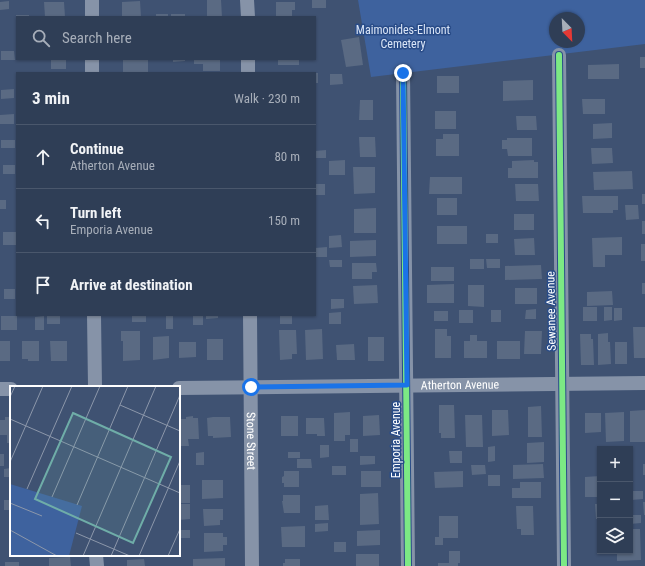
<!DOCTYPE html>
<html lang="en">
<head>
<meta charset="utf-8">
<style>
	:root { --surface:#2f3e56; --page:#37455c; --text:#f1f3f6; --muted:#a7aeb9; --line:#4a576c }
	body { margin:0; font-family:"Roboto Condensed",sans-serif; background:var(--page); color:var(--text) }
	.controls { position:absolute; right:12px; bottom:12px; display:grid; overflow:hidden; border-radius:0px; box-shadow:0 1px 3px #0004 }
	.controls button { width:36px; height:36px; display:grid; place-items:center; padding:0; border:0; border-bottom:1px solid var(--line); background:var(--surface); color:var(--text); font:20px sans-serif }
	.compass { position:absolute; left:549px; top:12px; width:36px; height:36px; border-radius:50%; background:var(--surface); box-shadow:0 1px 3px #0004; rotate:156deg }
	.stop { position:absolute; width:12px; height:12px; margin:-9px; border:3px solid #1a73e8; border-radius:50%; background:#fff }
	.stop.end { background:#1a73e8; border-color:#fff; box-shadow:0 1px 4px #0008 }
	.list { margin:0; padding:0; list-style:none }
	h2 { display:flex; justify-content:space-between; align-items:center; height:52px; margin:0; padding:0 16px; font-size:17px }
	h2 small { font-size:13px; font-weight:400; color:var(--muted) }
	.list li { display:grid; grid-template-columns:26px 1fr auto; gap:12px; align-items:center; box-sizing:border-box; height:64px; padding:0 16px; border-top:1px solid var(--line) }
	.list b { display:block; font-size:15px; white-space:nowrap }
	.list p { margin:0; font-size:13px; white-space:nowrap; color:var(--muted) }
	.list em { font-size:13px; font-style:normal; color:var(--muted) }
	.icon { flex:none; width:22px; height:22px; fill:none; stroke:currentColor; stroke-width:2; stroke-linecap:round; stroke-linejoin:round }
	.map { position:relative; flex:none; width:645px; height:566px; overflow:hidden }
	.search { position:absolute; background:var(--surface); box-shadow:0 1px 3px #0004; left:16px; top:16px; width:300px; height:44px; display:flex; align-items:center; gap:10px; box-sizing:border-box; padding:0 14px; border-radius:0px; color:var(--muted); font-size:15px }
	.panel { position:absolute; background:var(--surface); box-shadow:0 1px 3px #0004; left:16px; top:72px; width:300px; height:244px; border-radius:0px }
	.map>svg:first-child { display:block }
	.green { fill:#3e629e; fill-rule:evenodd }
	.building { fill:#5a6a83 }
	.lines { fill:none; stroke-linecap:round; stroke-linejoin:round }
	.minor { stroke:#8693a8; stroke-width:14 }
	.cycleway-casing { stroke:#294c88; stroke-width:8 }
	.cycleway { stroke:#7ce984; stroke-width:6 }
	.route { stroke:#1a73e8; stroke-width:5 }
	.labels { text-anchor:middle; dominant-baseline:central; stroke-width:3; stroke-linejoin:round; paint-order:stroke }
	.park-label { font-size:12px; fill:#dae5f7; stroke:#294c88 }
	.street-label { font-size:12px; fill:#fff; stroke:#294c88 }
	.inset-road { fill:none; stroke:#8c97aa; stroke-width:1 }
	.view { fill:#6fada8; fill-opacity:0.15; stroke:#6fada8; stroke-width:2 }
	.inset-edge { fill:none; stroke:#fff; stroke-width:2 }
</style>
</head>
<body>
<div class="map">
<svg width="645" height="566" viewBox="0 0 645 566">
	<rect width="100%" height="100%" fill="#3f5272"/>
	<!-- green -->
	<path class="green" d="M358 0H645V44L371 77ZM555 18H579V42H555Z"/>
	<!-- building -->
	<g class="building">
		<polygon points="207,0 221,0 222,17 207,17"/>
		<rect x="312" y="0" width="14" height="8"/>
		<polygon points="9,1 9,9 0,10 0,2"/>
		<polygon points="140,1 141,17 122,17 122,2"/>
		<polygon points="44,2 64,2 65,17 45,17"/>
		<polygon points="276,2 295,2 295,10 292,10 292,17 276,17"/>
		<rect x="156" y="14" width="12" height="3"/>
		<rect x="171" y="14" width="14" height="3"/>
		<rect x="16" y="15" width="13" height="2"/>
		<polygon points="359,37 363,65 346,67 341,40"/>
		<polygon points="1,51 14,51 15,60 1,60"/>
		<rect x="640" y="57" width="5" height="11"/>
		<rect x="51" y="59" width="15" height="10"/>
		<rect x="123" y="59" width="25" height="14"/>
		<polygon points="173,59 185,59 185,61 173,62"/>
		<polygon points="194,59 220,59 220,71 203,71 203,64 194,64"/>
		<rect x="278" y="59" width="21" height="6"/>
		<polygon points="619,64 619,79 588,79 588,65"/>
		<rect x="315" y="73" width="3" height="10"/>
		<polygon points="330,74 342,74 343,84 330,85"/>
		<rect x="437" y="76" width="22" height="17"/>
		<polygon points="533,80 533,100 503,101 503,81"/>
		<polygon points="14,89 14,98 1,99 1,90"/>
		<polygon points="582,99 605,99 605,114 583,114"/>
		<polygon points="360,100 373,100 373,120 359,120"/>
		<rect x="435" y="111" width="21" height="18"/>
		<polygon points="14,114 14,124 0,124 0,115"/>
		<polygon points="516,116 536,116 537,130 517,130"/>
		<polygon points="612,123 612,138 593,139 593,124"/>
		<polygon points="443,134 459,134 459,156 436,156 436,139 443,139"/>
		<polygon points="359,137 375,137 376,157 360,157"/>
		<polygon points="507,138 532,138 532,156 508,156 507,149 502,149 502,140 507,140"/>
		<rect x="1" y="140" width="14" height="8"/>
		<polygon points="591,148 612,148 613,163 592,164"/>
		<polygon points="326,150 326,158 315,158 315,151"/>
		<polygon points="345,160 345,175 329,175 329,161"/>
		<polygon points="534,160 534,162 538,162 538,178 508,178 508,168 512,168 512,161"/>
		<rect x="3" y="165" width="12" height="9"/>
		<polygon points="353,167 375,167 375,193 354,194"/>
		<polygon points="632,171 633,189 594,190 593,172"/>
		<polygon points="430,177 462,177 462,194 429,194"/>
		<rect x="315" y="184" width="10" height="11"/>
		<polygon points="515,184 538,184 539,201 516,201"/>
		<rect x="642" y="194" width="3" height="10"/>
		<polygon points="582,196 618,196 618,210 613,210 613,213 583,213"/>
		<rect x="437" y="198" width="20" height="17"/>
		<rect x="0" y="200" width="6" height="9"/>
		<polygon points="625,205 638,205 639,219 626,220"/>
		<polygon points="376,208 376,233 354,233 354,209"/>
		<rect x="514" y="214" width="20" height="16"/>
		<rect x="642" y="221" width="3" height="13"/>
		<rect x="437" y="226" width="30" height="18"/>
		<rect x="3" y="232" width="13" height="13"/>
		<rect x="486" y="234" width="12" height="9"/>
		<polygon points="341,235 342,247 329,248 329,236"/>
		<polygon points="622,237 622,255 605,255 605,267 593,267 592,238"/>
		<polygon points="534,238 535,255 515,255 514,239"/>
		<polygon points="376,240 376,256 350,257 350,241"/>
		<rect x="641" y="244" width="4" height="17"/>
		<polygon points="327,247 327,257 315,257 315,248"/>
		<rect x="470" y="259" width="14" height="10"/>
		<polygon points="486,259 500,259 500,268 487,268"/>
		<polygon points="329,260 342,260 342,267 330,267"/>
		<polygon points="352,263 376,263 377,272 372,272 372,279 352,279"/>
		<polygon points="541,265 542,279 505,280 505,266"/>
		<rect x="431" y="267" width="23" height="14"/>
		<rect x="642" y="283" width="3" height="11"/>
		<polygon points="454,284 454,303 427,303 427,285"/>
		<polygon points="377,285 378,303 354,304 353,286"/>
		<polygon points="468,285 484,285 484,307 468,306"/>
		<rect x="515" y="288" width="22" height="16"/>
		<rect x="4" y="289" width="11" height="10"/>
		<polygon points="612,291 613,305 587,306 587,292"/>
		<polygon points="331,299 344,299 344,308 331,309"/>
		<rect x="583" y="307" width="14" height="14"/>
		<polygon points="604,307 612,307 612,320 604,321"/>
		<polygon points="614,308 622,308 622,320 614,321"/>
		<polygon points="536,309 536,319 525,319 526,310"/>
		<rect x="459" y="310" width="14" height="13"/>
		<rect x="491" y="310" width="10" height="12"/>
		<rect x="434" y="311" width="14" height="10"/>
		<polygon points="341,312 341,324 329,324 329,313"/>
		<rect x="47" y="315" width="13" height="9"/>
		<rect x="132" y="315" width="14" height="7"/>
		<rect x="193" y="315" width="10" height="10"/>
		<polygon points="206,315 218,315 218,318 206,319"/>
		<rect x="280" y="315" width="12" height="9"/>
		<rect x="1" y="316" width="16" height="14"/>
		<polygon points="44,316 44,330 35,330 35,317"/>
		<rect x="166" y="316" width="7" height="13"/>
		<polygon points="633,327 645,327 645,358 634,358"/>
		<polygon points="322,329 323,359 306,360 305,330"/>
		<polygon points="435,329 447,329 447,336 451,336 451,358 435,358"/>
		<polygon points="279,330 296,330 297,354 292,354 292,359 280,360"/>
		<polygon points="121,331 140,331 140,360 123,361 123,341 121,341"/>
		<polygon points="525,331 542,331 541,354 524,354"/>
		<polygon points="608,333 608,342 610,342 611,364 598,365 598,334"/>
		<polygon points="580,334 591,334 591,339 593,339 594,365 581,365"/>
		<polygon points="470,335 477,335 477,341 487,341 487,358 464,358 464,341 470,341"/>
		<polygon points="169,336 169,358 153,360 153,337"/>
		<rect x="368" y="337" width="16" height="24"/>
		<rect x="207" y="339" width="16" height="21"/>
		<rect x="0" y="341" width="10" height="20"/>
		<polygon points="22,341 39,341 39,361 28,361 28,359 22,359"/>
		<polygon points="50,341 67,341 67,361 51,361"/>
		<rect x="497" y="341" width="23" height="18"/>
		<polygon points="179,342 196,342 196,357 179,358"/>
		<rect x="615" y="342" width="12" height="22"/>
		<polygon points="354,344 355,360 337,360 336,345"/>
		<polygon points="439,405 454,405 455,438 441,438 441,433 439,433"/>
		<polygon points="541,406 542,437 528,437 528,407"/>
		<polygon points="492,410 508,410 509,435 492,436"/>
		<polygon points="645,410 645,442 630,442 630,411"/>
		<polygon points="350,412 350,435 345,435 345,441 334,441 334,413"/>
		<polygon points="624,412 624,441 606,442 605,413"/>
		<polygon points="585,413 601,413 601,432 585,433"/>
		<polygon points="379,415 380,435 363,436 363,416"/>
		<polygon points="465,415 482,415 483,447 466,447"/>
		<polygon points="193,416 193,418 198,418 199,439 188,439 189,446 179,446 180,419 186,419 186,417"/>
		<rect x="281" y="416" width="17" height="20"/>
		<polygon points="5,417 11,417 11,443 7,443 7,435 0,435 0,420 5,420"/>
		<polygon points="213,417 230,417 231,437 213,438 213,436 208,436 207,418"/>
		<polygon points="306,418 324,418 325,436 317,436 317,434 306,434"/>
		<rect x="350" y="439" width="8" height="13"/>
		<polygon points="544,442 544,462 527,463 527,443"/>
		<polygon points="320,445 329,445 329,457 320,458"/>
		<polygon points="495,446 495,461 488,462 488,447"/>
		<polygon points="449,451 462,451 462,463 450,463"/>
		<polygon points="204,452 204,465 196,465 196,453"/>
		<rect x="288" y="452" width="12" height="6"/>
		<rect x="0" y="454" width="4" height="12"/>
		<polygon points="360,456 375,456 375,464 360,465"/>
		<polygon points="297,459 311,459 312,468 297,468"/>
		<polygon points="543,464 544,478 513,479 513,465"/>
		<rect x="643" y="464" width="2" height="11"/>
		<polygon points="471,465 485,465 486,474 472,475"/>
		<rect x="332" y="466" width="14" height="9"/>
		<polygon points="11,468 11,477 4,477 4,469"/>
		<polygon points="284,471 299,471 299,487 284,487 284,483 282,483 282,477 284,476"/>
		<rect x="361" y="471" width="20" height="16"/>
		<polygon points="463,471 463,487 435,488 434,472"/>
		<rect x="488" y="475" width="12" height="11"/>
		<polygon points="600,476 600,497 585,497 585,477"/>
		<polygon points="202,480 223,480 223,498 202,499"/>
		<polygon points="520,482 541,482 541,498 512,498 512,488 520,488"/>
		<rect x="179" y="485" width="11" height="18"/>
		<polygon points="631,491 643,491 643,499 631,500"/>
		<polygon points="378,493 379,524 360,525 360,494"/>
		<polygon points="283,495 300,495 300,513 284,513 282,501 283,501"/>
		<rect x="4" y="500" width="7" height="10"/>
		<polygon points="643,502 645,502 645,515 644,515"/>
		<polygon points="179,504 190,504 190,519 179,520"/>
		<polygon points="595,504 600,504 600,519 596,519"/>
		<polygon points="328,505 329,520 315,520 315,506"/>
		<polygon points="516,506 533,506 534,535 521,535 521,529 517,529"/>
		<polygon points="203,509 223,509 223,520 220,520 220,525 204,526"/>
		<polygon points="630,515 641,515 641,523 630,524"/>
		<polygon points="439,516 458,516 458,538 443,538 443,545 435,545 435,537 439,537"/>
		<polygon points="328,523 328,531 315,532 315,524"/>
		<polygon points="305,526 305,547 282,547 281,527"/>
		<polygon points="630,529 640,529 641,560 617,561 617,551 630,551"/>
		<rect x="179" y="530" width="11" height="8"/>
		<polygon points="380,530 380,545 357,546 357,531"/>
		<polygon points="204,533 223,533 223,537 227,537 227,545 223,545 223,551 204,552"/>
		<rect x="334" y="542" width="12" height="10"/>
		<polygon points="449,551 460,551 460,563 458,563 458,566 438,566 438,563 449,563"/>
		<rect x="356" y="554" width="23" height="12"/>
		<polygon points="70,557 71,566 49,566 49,558"/>
		<polygon points="225,558 225,566 193,566 193,559"/>
		<polygon points="144,559 145,566 127,566 127,560"/>
		<polygon points="285,559 300,559 300,566 283,566 283,563 285,563"/>
		<rect x="5" y="562" width="14" height="4"/>
	</g>
	<g class="lines">
		<!-- minor -->
		<g class="minor">
			<polyline points="92,0 92,17"/>
			<polyline points="247,0 248,17"/>
			<polyline points="559,55 564,566"/>
			<polyline points="92,59 92,73"/>
			<polyline points="248,59 248,73"/>
			<polyline points="403,73 408,566"/>
			<polyline points="94,315 95,387"/>
			<path id="s1" d="M250 315 252 566"/>
			<path id="s2" d="M179 388 645 383"/>
			<polyline points="0,389 11,389"/>
			<polyline points="96,555 97,566"/>
		</g>
		<!-- cycleway casing -->
		<g class="cycleway-casing">
			<g id="cycleway">
				<polyline points="559,55 564,566"/>
				<polyline points="403,73 408,566"/>
			</g>
		</g>
		<!-- cycleway -->
		<use href="#cycleway" class="cycleway"/>
	</g>
	<g class="lines">
		<!-- route -->
		<polyline class="route" points="251,387 407,385 403,73"/>
	</g>
	<g class="labels">
		<!-- park labels -->
		<g class="park-label">
			<text x="403" y="30">Maimonides-Elmont<tspan x="403" dy="14">Cemetery</tspan></text>
		</g>
		<!-- street labels -->
		<g class="street-label">
			<text transform="translate(551 311) rotate(-91)">Sewanee Avenue</text>
			<text stroke="none"><textPath href="#s2" startOffset="281">Atherton Avenue</textPath></text>
			<text stroke="none"><textPath href="#s1" startOffset="126">Stone Street</textPath></text>
			<text transform="translate(396 440) rotate(-90)">Emporia Avenue</text>
		</g>
	</g>
	<!-- overview -->
	<g transform="translate(10 386)">
		<rect width="170" height="170" fill="#3f5272"/>
		<path d="M0 98 72 120 59 170H0Z" fill="#3e629e"/>
		<path class="inset-road" d="M0 11 5 0M110 19 170 45M0 33 170 107M0 76 33 0M17 103 62 0M42 111 90 0M0 117 32 130M67 119 118 0M0 144 47 170M66 147 120 170M73 170 146 0M101 170 170 9M129 170 170 75M158 170 170 143"/>
		<path class="view" d="M63 27 161 71 123 157 25 113Z"/>
		<rect width="170" height="170" class="inset-edge"/>
	</g>
</svg>
<div class="controls">
<button>+</button>
<button>−</button>
<button><svg class="icon" aria-label="layers" viewBox="0 0 24 24"><path d="M12 4l9 5-9 5-9-5zM3 14l9 5 9-5"/></svg></button>
</div>
<svg class="compass" viewBox="-18 -18 36 36"><path d="M0-13l5 13h-10z" fill="#e53935"/><path d="M0 13l5-13h-10z" fill="#a7aeb9"/></svg>
<div class="stop" style="left:251px;top:387px"></div>
<div class="stop end" style="left:403px;top:73px"></div>
<div class="search"><svg class="icon" aria-label="search" viewBox="0 0 24 24"><circle cx="10" cy="10" r="6"/><path d="M15 15l6 6"/></svg>Search here</div>
<section class="panel">
<h2>3 min<small>Walk · 230 m</small></h2>
<ul class="list">
<li><svg class="icon" aria-label="ahead" viewBox="0 0 24 24"><path d="M12 20V5M6 11l6-6 6 6"/></svg><div><b>Continue</b><p>Atherton Avenue</p></div><em>80 m</em></li>
<li><svg class="icon" aria-label="left" viewBox="0 0 24 24"><path d="M17 20v-9H6M10 6l-5 5 5 5"/></svg><div><b>Turn left</b><p>Emporia Avenue</p></div><em>150 m</em></li>
<li><svg class="icon" aria-label="arrive" viewBox="0 0 24 24"><path d="M6 21V4h12l-3 4 3 4H6"/></svg><div><b>Arrive at destination</b></div></li>
</ul>
</section>
</div>
</body>
</html>
